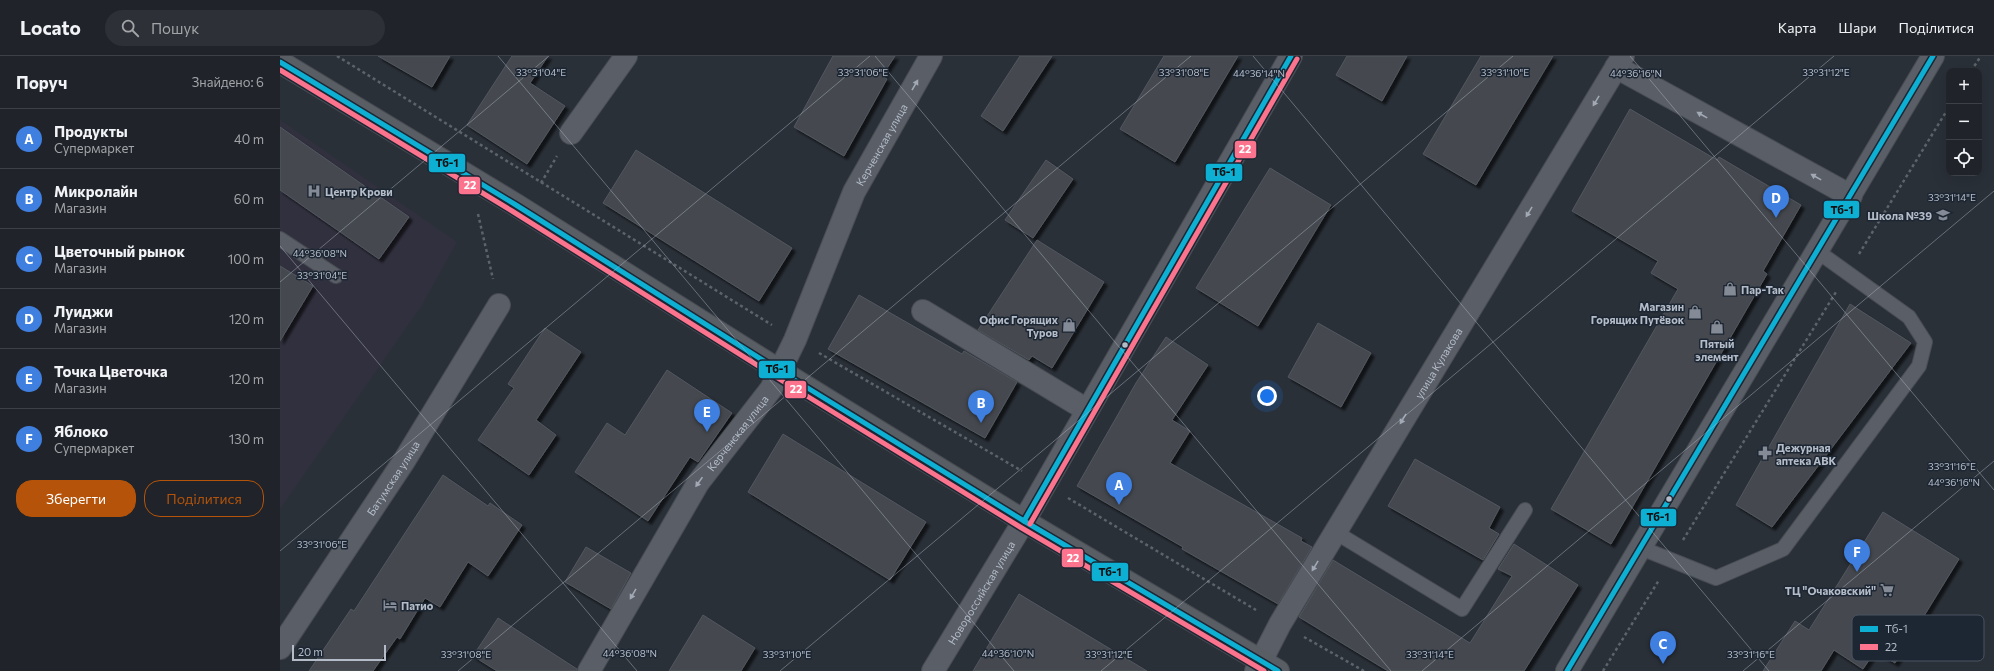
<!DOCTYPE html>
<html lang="uk">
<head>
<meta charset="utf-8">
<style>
	:root { --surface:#20242a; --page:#2d3036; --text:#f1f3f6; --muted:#a2a4a8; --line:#3d4147; --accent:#b45309 }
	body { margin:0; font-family:Commissioner,sans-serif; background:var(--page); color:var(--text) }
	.controls { position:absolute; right:12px; top:12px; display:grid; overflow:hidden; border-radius:8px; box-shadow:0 4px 16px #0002 }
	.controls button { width:36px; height:36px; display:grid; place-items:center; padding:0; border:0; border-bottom:1px solid var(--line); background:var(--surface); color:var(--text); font:20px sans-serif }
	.scale { position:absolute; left:12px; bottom:10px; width:94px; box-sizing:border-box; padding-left:4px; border:2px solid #b4bcc9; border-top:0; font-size:11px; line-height:14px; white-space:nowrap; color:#b4bcc9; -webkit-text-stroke:3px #1d2633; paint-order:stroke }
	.you { position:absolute; left:987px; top:340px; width:14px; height:14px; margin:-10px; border:3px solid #fff; border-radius:50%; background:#1a73e8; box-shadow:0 0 0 6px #1a73e833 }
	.badge { display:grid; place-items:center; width:26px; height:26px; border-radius:50%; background:var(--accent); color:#fff; font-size:13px; font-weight:700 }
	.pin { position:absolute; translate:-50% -33px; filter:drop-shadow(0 1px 2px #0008) }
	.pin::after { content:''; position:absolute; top:21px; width:14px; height:12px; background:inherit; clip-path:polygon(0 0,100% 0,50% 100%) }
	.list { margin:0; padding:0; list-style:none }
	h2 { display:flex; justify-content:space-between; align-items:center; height:52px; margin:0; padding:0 16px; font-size:17px }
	h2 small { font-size:13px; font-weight:400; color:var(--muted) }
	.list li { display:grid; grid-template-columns:26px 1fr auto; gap:12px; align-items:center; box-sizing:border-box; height:60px; padding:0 16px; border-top:1px solid var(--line) }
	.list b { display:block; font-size:15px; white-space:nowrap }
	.list p { margin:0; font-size:13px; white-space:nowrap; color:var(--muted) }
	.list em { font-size:13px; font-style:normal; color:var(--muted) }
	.actions { display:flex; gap:8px; padding:12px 16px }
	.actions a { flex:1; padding:9px 0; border:1px solid var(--accent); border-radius:16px; text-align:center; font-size:14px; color:var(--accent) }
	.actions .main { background:var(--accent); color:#fff }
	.icon { flex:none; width:22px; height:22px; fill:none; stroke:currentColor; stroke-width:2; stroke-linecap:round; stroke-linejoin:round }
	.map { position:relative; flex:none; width:1714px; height:615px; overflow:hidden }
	header { display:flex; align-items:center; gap:24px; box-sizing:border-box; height:56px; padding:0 20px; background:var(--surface); border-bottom:1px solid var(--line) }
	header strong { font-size:19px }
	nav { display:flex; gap:22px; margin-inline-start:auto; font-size:14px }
	.search { width:280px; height:36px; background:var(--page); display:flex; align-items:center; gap:10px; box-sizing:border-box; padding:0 14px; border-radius:22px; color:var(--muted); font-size:15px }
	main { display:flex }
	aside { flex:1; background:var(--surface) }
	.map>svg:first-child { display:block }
	.medical { fill:#31303e }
	.building { fill:#444950; stroke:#52575f; filter:url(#shadow) }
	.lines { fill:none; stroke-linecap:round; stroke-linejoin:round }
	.lane-casing { stroke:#484c53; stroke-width:16 }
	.street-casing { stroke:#484c53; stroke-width:24 }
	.secondary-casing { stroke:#484c53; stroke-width:24 }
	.path { stroke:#5d636a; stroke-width:2.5; stroke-dasharray:3 3; stroke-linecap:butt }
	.lane { stroke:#5a5e66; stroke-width:14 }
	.street { stroke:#5a5e66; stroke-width:22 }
	.secondary { stroke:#595d64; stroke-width:22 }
	.bus-1-casing { stroke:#1d2633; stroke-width:8 }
	.bus-2-casing { stroke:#1d2633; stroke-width:8 }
	.bus-1 { stroke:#0dafd3; stroke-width:5 }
	.bus-2 { stroke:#fc738d; stroke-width:5 }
	.oneway { fill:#a2a9b5 }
	.ticks { fill:none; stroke:#b4bcc9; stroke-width:1; stroke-opacity:0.45 }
	.bus-dot { fill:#b4bcc9; stroke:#1d2633; stroke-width:1.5 }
	.labels { text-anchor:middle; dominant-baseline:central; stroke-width:3; stroke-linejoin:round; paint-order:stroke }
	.street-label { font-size:11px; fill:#b4bcc9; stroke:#1d2633 }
	.poi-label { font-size:11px; font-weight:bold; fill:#b4bcc9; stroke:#1d2633; text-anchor:start }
	.key { fill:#1d2633; stroke:#4a5360; stroke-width:1 }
	.key-label { font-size:11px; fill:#b4bcc9 }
	.ticks-label { font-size:10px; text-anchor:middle; fill:#b4bcc9; stroke:#1d2633; stroke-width:3; stroke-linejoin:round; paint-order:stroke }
	.line-badge { stroke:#1d2633; stroke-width:1.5 }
	.badge-label { font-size:11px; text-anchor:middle; font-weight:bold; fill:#fff }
	.pale-badge-label { font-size:11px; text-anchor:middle; font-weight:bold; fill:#111 }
</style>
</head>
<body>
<header>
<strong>Locato</strong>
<div class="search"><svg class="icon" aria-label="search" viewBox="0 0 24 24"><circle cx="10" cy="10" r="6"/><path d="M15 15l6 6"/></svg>Пошук</div>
<nav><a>Карта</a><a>Шари</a><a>Поділитися</a></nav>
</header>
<main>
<aside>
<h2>Поруч<small>Знайдено: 6</small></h2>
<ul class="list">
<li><span class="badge" style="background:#3f7fe0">A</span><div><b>Продукты</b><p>Супермаркет</p></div><em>40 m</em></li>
<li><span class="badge" style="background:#3f7fe0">B</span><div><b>Микролайн</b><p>Магазин</p></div><em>60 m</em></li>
<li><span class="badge" style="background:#3f7fe0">C</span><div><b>Цветочный рынок</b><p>Магазин</p></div><em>100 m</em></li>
<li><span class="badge" style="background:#3f7fe0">D</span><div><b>Луиджи</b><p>Магазин</p></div><em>120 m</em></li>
<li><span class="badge" style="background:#3f7fe0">E</span><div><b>Точка Цветочка</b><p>Магазин</p></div><em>120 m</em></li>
<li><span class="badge" style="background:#3f7fe0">F</span><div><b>Яблоко</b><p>Супермаркет</p></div><em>130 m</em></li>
</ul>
<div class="actions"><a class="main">Зберегти</a><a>Поділитися</a></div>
</aside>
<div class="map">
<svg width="1714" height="615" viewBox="0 0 1714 615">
	<defs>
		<filter id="shadow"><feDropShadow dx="3.5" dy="3.5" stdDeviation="1" flood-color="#0009"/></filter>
	</defs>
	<rect width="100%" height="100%" fill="#2a3038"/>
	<!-- medical -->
	<polygon class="medical" points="0,64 177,186 142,249 0,453"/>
	<!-- building -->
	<g class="building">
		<polygon points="98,0 170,0 152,31"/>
		<polygon points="232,0 268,0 250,27 285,50 247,108 187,69"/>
		<polygon points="553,0 615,0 602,20 607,23 564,100 514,71"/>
		<polygon points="740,0 772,0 723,75 701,60"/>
		<polygon points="884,0 958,0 895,106 840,73"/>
		<polygon points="1067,0 1127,0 1102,45 1056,19"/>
		<polygon points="1201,0 1273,0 1196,129 1143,98"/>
		<polygon points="1350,53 1437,104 1439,101 1521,149 1483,215 1487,218 1331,488 1271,453 1398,233 1371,217 1378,205 1292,155"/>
		<polygon points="0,71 129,161 99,203 0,134"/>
		<polygon points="356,94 512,192 479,245 323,147"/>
		<polygon points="766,104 793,123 753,182 725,164"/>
		<polygon points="990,112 1051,149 978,270 916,232"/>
		<polygon points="757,184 824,226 772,312 752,300 749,304 698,274"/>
		<polygon points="0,210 33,230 0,285"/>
		<polygon points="579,239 682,298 684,295 737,326 705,382 548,293"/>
		<polygon points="1570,248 1631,287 1492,471 1456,449"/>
		<polygon points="1038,267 1091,297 1061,351 1008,321"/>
		<polygon points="265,272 301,296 256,364 276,379 249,419 198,384 234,332 228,328"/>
		<polygon points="886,281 928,309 892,364 910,375 890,407 1022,482 1021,485 1032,491 998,548 902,493 903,491 797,430 856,327"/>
		<polygon points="387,314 452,357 418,406 410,401 368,465 295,416 327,367 345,379"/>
		<polygon points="503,378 646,466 610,524 468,436"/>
		<polygon points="1135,403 1220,451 1209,472 1219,478 1203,504 1108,450"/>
		<polygon points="163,419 208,450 210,447 242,469 208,520 188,506 160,551 145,542 120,583 117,581 93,615 29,615 71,553 74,555"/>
		<polygon points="1603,456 1679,503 1615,607 1595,595 1583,613 1554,594 1541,615 1483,615 1515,565 1529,574"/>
		<polygon points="1234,488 1298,529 1244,615 1108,615 1019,561 1053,504 1190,587 1232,520 1218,513"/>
		<polygon points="306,491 351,517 331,553 285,526"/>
		<polygon points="739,538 867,615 693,615"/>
		<polygon points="423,559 475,592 461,615 389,615"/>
		<polygon points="218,562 297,613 297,615 217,615 193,600"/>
	</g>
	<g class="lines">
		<!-- lane casing -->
		<g class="lane-casing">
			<g id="lane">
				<polyline points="0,183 56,220"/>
				<polyline points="1055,476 1182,553 1245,454"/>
				<polyline points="1361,492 1436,522 1503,493 1639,310 1645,286 1629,261 1537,195"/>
			</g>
		</g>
		<!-- street casing -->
		<g class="street-casing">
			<g id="street">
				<polyline points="1336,11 1571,140"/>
				<polyline points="291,77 346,0"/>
				<polyline points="643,255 807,354"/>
				<path id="s1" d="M0 592 124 405 219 249"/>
				<path id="s2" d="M309 615 418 427 491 333 515 284 574 136 651 0"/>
				<path id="s3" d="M653 615 744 465 1011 0"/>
				<path id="s4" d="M976 615 1000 568 1343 0"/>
				<polyline points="1287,615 1653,0"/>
			</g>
		</g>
		<!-- secondary casing -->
		<g class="secondary-casing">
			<polyline id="secondary" points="0,6 236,149 500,315 744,465 998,615"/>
		</g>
		<!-- path -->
		<g class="path">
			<polyline points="57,0 492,269"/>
			<polyline points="1691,15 1701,0"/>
			<polyline points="261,127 277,100"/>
			<polyline points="198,158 213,223"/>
			<polyline points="1579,198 1669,51"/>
			<polyline points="539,297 742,415"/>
			<polyline points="788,442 976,554"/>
			<polyline points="1403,484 1556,236"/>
			<polyline points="1024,581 1084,615"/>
			<polyline points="1323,615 1379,524"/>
		</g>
		<!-- lane -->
		<use href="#lane" class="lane"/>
		<!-- street -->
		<use href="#street" class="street"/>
		<!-- secondary -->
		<use href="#secondary" class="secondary"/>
		<!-- bus-1 casing -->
		<g class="bus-1-casing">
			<g id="bus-1">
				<polyline points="0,6 236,149 500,315 744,465 998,615"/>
				<polyline points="744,465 1011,0"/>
				<polyline points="1287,615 1653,0"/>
			</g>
		</g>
		<!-- bus-2 casing -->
		<g class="bus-2-casing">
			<g id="bus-2">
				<polyline points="0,14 232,155 496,321 740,471 984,615"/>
				<polyline points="750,468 1017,3"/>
			</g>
		</g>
		<!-- bus-1 -->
		<use href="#bus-1" class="bus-1"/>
		<!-- bus-2 -->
		<use href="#bus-2" class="bus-2"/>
	</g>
	<!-- one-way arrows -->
	<defs><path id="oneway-solid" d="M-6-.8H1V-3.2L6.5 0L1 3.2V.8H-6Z"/></defs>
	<g class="oneway">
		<use href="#oneway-solid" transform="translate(635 29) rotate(-60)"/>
		<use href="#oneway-solid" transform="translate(1316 45) rotate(121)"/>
		<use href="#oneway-solid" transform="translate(1422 59) rotate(-151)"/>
		<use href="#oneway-solid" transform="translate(1536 121) rotate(-151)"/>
		<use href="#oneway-solid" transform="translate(1249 156) rotate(121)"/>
		<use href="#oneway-solid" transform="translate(1123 363) rotate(121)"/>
		<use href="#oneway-solid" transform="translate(419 426) rotate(125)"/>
		<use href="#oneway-solid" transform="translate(1035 510) rotate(121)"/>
		<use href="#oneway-solid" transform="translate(353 538) rotate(120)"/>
	</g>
	<!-- ticks -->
	<path class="ticks" d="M218 0 734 615M595 0 1111 615M973 0 1489 615M1350 0 1714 434M0 190 357 615M0 226 269 0M0 495 590 0M178 615 911 0M500 615 1233 0M821 615 1554 0M1142 615 1714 135M1463 615 1714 405"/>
	<!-- icons -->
	<defs>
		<g id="hospital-bare" transform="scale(1.08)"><path d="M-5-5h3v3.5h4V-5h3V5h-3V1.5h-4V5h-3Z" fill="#848b96" stroke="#1d2633" stroke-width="2.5" paint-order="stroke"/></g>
		<g id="school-bare" transform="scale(1.08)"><path d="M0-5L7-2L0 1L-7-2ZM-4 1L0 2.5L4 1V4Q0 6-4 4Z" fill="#848b96" stroke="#1d2633" stroke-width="2.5" paint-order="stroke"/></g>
		<g id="shop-bare" transform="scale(1.08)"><path d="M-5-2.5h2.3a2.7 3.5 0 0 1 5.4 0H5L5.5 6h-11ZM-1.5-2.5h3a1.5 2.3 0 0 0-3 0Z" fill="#848b96" stroke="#1d2633" stroke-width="2.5" paint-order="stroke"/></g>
		<g id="pharmacy-bare" transform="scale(1.08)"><path d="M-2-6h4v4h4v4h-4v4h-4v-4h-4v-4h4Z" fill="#848b96" stroke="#1d2633" stroke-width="2.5" paint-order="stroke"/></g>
		<g id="supermarket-bare" transform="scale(1.08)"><path d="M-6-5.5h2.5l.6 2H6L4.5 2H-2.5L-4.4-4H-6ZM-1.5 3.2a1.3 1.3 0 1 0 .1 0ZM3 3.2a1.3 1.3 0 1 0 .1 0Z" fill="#848b96" stroke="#1d2633" stroke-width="2.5" paint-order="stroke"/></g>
		<g id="hotel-bare" transform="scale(1.08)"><path d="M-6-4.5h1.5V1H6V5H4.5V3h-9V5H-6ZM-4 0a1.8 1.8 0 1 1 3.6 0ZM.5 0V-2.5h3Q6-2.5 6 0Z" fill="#848b96" stroke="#1d2633" stroke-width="2.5" paint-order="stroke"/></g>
	</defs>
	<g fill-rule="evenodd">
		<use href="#hospital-bare" x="34" y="135"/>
		<use href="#school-bare" x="1663" y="159"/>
		<use href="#shop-bare" x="1450" y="233"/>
		<use href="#shop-bare" x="1415" y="256"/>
		<use href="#shop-bare" x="789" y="269"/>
		<use href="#shop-bare" x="1437" y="271"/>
		<use href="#pharmacy-bare" x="1485" y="397"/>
		<use href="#supermarket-bare" x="1607" y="534"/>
		<use href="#hotel-bare" x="110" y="549"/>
	</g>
	<!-- markers -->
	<g class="bus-dot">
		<circle cx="845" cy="289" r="3.5"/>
		<circle cx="1389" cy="443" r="3.5"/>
	</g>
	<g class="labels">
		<!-- street labels -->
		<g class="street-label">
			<text stroke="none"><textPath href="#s2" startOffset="605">Керченская улица</textPath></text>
			<text stroke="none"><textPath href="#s4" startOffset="358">улица Кулакова</textPath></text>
			<text stroke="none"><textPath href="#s2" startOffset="281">Керченская улица</textPath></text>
			<text stroke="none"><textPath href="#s1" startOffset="204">Батумская улица</textPath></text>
			<text stroke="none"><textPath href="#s3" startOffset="92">Новороссийская улица</textPath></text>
		</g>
		<!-- poi labels -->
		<g class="poi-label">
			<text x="45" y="135">Центр Крови</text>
			<text x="1652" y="159" text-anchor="end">Школа №39</text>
			<text x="1461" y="233">Пар-Так</text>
			<text x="1404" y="250" text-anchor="end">Магазин<tspan x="1404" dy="13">Горящих Путёвок</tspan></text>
			<text x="778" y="263" text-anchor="end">Офис Горящих<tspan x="778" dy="13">Туров</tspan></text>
			<text x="1437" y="287" text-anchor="middle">Пятый<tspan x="1437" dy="13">элемент</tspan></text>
			<text x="1496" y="391">Дежурная<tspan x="1496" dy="13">аптека АВК</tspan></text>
			<text x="1596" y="534" text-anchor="end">ТЦ "Очаковский"</text>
			<text x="121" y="549">Патио</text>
		</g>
	</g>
	<!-- legend -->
	<rect x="1572" y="559" width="132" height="46" rx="6" class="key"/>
	<rect x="1580" y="570" width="18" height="6" fill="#0dafd3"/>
	<rect x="1580" y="588" width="18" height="6" fill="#fc738d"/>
	<g class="key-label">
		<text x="1605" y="577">Тб-1</text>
		<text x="1605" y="595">22</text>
	</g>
	<g class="ticks-label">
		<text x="261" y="20">33°31'04"E</text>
		<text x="583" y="20">33°31'06"E</text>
		<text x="904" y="20">33°31'08"E</text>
		<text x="1546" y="20">33°31'12"E</text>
		<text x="1225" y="20">33°31'10"E</text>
		<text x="979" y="21">44°36'14"N</text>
		<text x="1356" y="21">44°36'16"N</text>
		<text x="1672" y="145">33°31'14"E</text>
		<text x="40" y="201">44°36'08"N</text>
		<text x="42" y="223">33°31'04"E</text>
		<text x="1672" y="414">33°31'16"E</text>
		<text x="1674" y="430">44°36'16"N</text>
		<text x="42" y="492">33°31'06"E</text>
		<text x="350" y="601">44°36'08"N</text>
		<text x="728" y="601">44°36'10"N</text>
		<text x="186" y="602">33°31'08"E</text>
		<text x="507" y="602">33°31'10"E</text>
		<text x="829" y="602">33°31'12"E</text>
		<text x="1150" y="602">33°31'14"E</text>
		<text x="1471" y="602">33°31'16"E</text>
	</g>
	<g class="line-badge">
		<rect x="954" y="84" width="23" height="19" rx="4" fill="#fc738d"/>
		<rect x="148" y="97" width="38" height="20" rx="4" fill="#0dafd3"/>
		<rect x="925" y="107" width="38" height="19" rx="4" fill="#0dafd3"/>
		<rect x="178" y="120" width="23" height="19" rx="4" fill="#fc738d"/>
		<rect x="1543" y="144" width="37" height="19" rx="4" fill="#0dafd3"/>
		<rect x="478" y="304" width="38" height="19" rx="4" fill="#0dafd3"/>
		<rect x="504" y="324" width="23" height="19" rx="4" fill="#fc738d"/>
		<rect x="1360" y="452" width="37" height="19" rx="4" fill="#0dafd3"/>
		<rect x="781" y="492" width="23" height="20" rx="4" fill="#fc738d"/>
		<rect x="811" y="506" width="38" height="20" rx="4" fill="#0dafd3"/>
	</g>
	<g class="badge-label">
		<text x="965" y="97">22</text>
		<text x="190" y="133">22</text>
		<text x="516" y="337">22</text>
		<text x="793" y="506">22</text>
	</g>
	<g class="pale-badge-label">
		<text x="167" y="111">Тб-1</text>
		<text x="944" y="120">Тб-1</text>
		<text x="1562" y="158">Тб-1</text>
		<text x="497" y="317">Тб-1</text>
		<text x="1378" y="465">Тб-1</text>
		<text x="830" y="520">Тб-1</text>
	</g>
</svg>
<div class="controls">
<button>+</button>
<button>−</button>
<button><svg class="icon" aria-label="locate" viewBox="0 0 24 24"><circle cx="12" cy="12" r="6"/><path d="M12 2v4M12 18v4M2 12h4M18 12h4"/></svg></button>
</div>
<div class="scale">20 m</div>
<div class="you"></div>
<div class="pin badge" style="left:839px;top:449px;background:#3f7fe0">A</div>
<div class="pin badge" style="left:701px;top:367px;background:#3f7fe0">B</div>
<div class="pin badge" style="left:1383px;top:608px;background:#3f7fe0">C</div>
<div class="pin badge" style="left:1496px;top:162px;background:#3f7fe0">D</div>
<div class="pin badge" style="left:427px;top:376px;background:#3f7fe0">E</div>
<div class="pin badge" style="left:1577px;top:516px;background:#3f7fe0">F</div>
</div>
</main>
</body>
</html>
